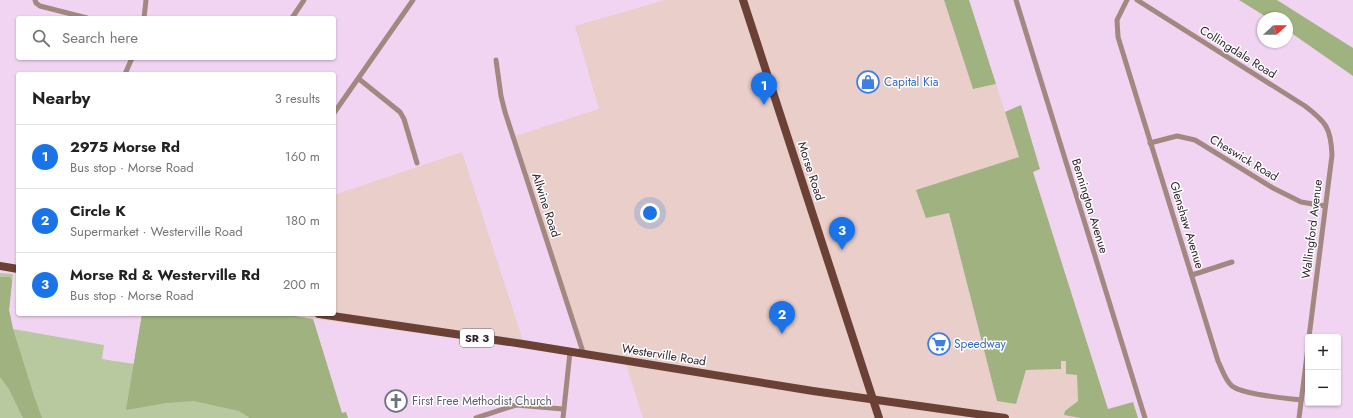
<!DOCTYPE html>
<html lang="en">
<head>
<meta charset="utf-8">
<style>
	:root { --surface:#fff; --page:#f2f2f2; --text:#222; --muted:#767676; --line:#e0e0e0; --accent:#1a73e8 }
	body { margin:0; font-family:Jost,sans-serif; background:var(--page); color:var(--text) }
	.controls { position:absolute; right:12px; bottom:12px; display:grid; overflow:hidden; border-radius:4px; box-shadow:0 1px 3px #0004 }
	.controls button { width:36px; height:36px; display:grid; place-items:center; padding:0; border:0; border-bottom:1px solid var(--line); background:var(--surface); color:var(--text); font:20px sans-serif }
	.compass { position:absolute; left:1257px; top:12px; width:36px; height:36px; border-radius:50%; background:var(--surface); box-shadow:0 1px 3px #0004; rotate:69deg }
	.you { position:absolute; left:650px; top:213px; width:14px; height:14px; margin:-10px; border:3px solid #fff; border-radius:50%; background:#1a73e8; box-shadow:0 0 0 6px #1a73e833 }
	.badge { display:grid; place-items:center; width:26px; height:26px; border-radius:50%; background:var(--accent); color:#fff; font-size:13px; font-weight:700 }
	.pin { position:absolute; translate:-50% -33px; filter:drop-shadow(0 1px 2px #0008) }
	.pin::after { content:''; position:absolute; top:21px; width:14px; height:12px; background:inherit; clip-path:polygon(0 0,100% 0,50% 100%) }
	.list { margin:0; padding:0; list-style:none }
	h2 { display:flex; justify-content:space-between; align-items:center; height:52px; margin:0; padding:0 16px; font-size:17px }
	h2 small { font-size:13px; font-weight:400; color:var(--muted) }
	.list li { display:grid; grid-template-columns:26px 1fr auto; gap:12px; align-items:center; box-sizing:border-box; height:64px; padding:0 16px; border-top:1px solid var(--line) }
	.list b { display:block; font-size:15px; white-space:nowrap }
	.list p { margin:0; font-size:13px; white-space:nowrap; color:var(--muted) }
	.list em { font-size:13px; font-style:normal; color:var(--muted) }
	.icon { flex:none; width:22px; height:22px; fill:none; stroke:currentColor; stroke-width:2; stroke-linecap:round; stroke-linejoin:round }
	.map { position:relative; flex:none; width:1353px; height:418px; overflow:hidden }
	.search { position:absolute; background:var(--surface); box-shadow:0 1px 3px #0004; left:16px; top:16px; width:320px; height:44px; display:flex; align-items:center; gap:10px; box-sizing:border-box; padding:0 14px; border-radius:4px; color:var(--muted); font-size:15px }
	.panel { position:absolute; background:var(--surface); box-shadow:0 1px 3px #0004; left:16px; top:72px; width:320px; height:244px; border-radius:4px }
	.map>svg:first-child { display:block }
	.commercial { fill:#e9ceca }
	.green { fill:#b8c89f }
	.forest { fill:#9fb27f }
	.lines { fill:none; stroke-linecap:round; stroke-linejoin:round }
	.minor { stroke:#a28881; stroke-width:5 }
	.primary { stroke:#6b4136; stroke-width:8 }
	.labels { text-anchor:middle; dominant-baseline:central; stroke-width:3; stroke-linejoin:round; paint-order:stroke }
	.shield { fill:#fff; stroke:#6a626a; stroke-width:1 }
	.shield-label { font-size:11px; font-weight:bold; fill:#2a1f2a }
	.street-label { font-size:12px; fill:#2a1f2a; stroke:#fff }
	.shop-label { font-size:12px; fill:#366cbe; stroke:#fff; text-anchor:start }
	.worship-label { font-size:12px; fill:#5b616d; stroke:#fff; text-anchor:start }
</style>
</head>
<body>
<div class="map">
<svg width="1353" height="418" viewBox="0 0 1353 418">
	<rect width="100%" height="100%" fill="#f1d4f1"/>
	<!-- commercial -->
	<g class="commercial">
		<polygon points="665,0 944,0 973,89 996,84 1019,157 916,190 949,213 997,401 1016,404 1026,370 1061,369 1061,361 1066,361 1077,374 1078,401 1065,411 1064,415 1080,418 643,418 626,364 586,357 515,136 599,109 575,26"/>
		<polygon points="462,152 525,347 414,328 415,333 282,314 334,314 334,195"/>
	</g>
	<!-- green -->
	<polygon class="green" points="0,273 13,274 9,310 13,329 104,345 102,359 134,364 142,314 282,314 313,319 343,418 0,418"/>
	<!-- forest -->
	<g class="forest">
		<polygon points="944,0 969,0 996,84 973,89"/>
		<polygon points="1239,0 1277,0 1353,48 1353,76 1287,30 1287,18 1268,18"/>
		<polygon points="1021,105 1040,169 1033,172 1108,409 1133,402 1138,418 1080,418 1064,415 1065,411 1078,401 1077,375 1066,374 1066,361 1061,361 1061,369 1026,370 1016,404 997,401 949,213 926,218 916,190 1019,157 1005,112"/>
		<polygon points="0,277 10,277 12,281 9,310 13,329 34,396 42,418 23,418 9,389 0,377"/>
		<polygon points="142,314 282,314 313,319 342,413 346,412 348,418 250,418 239,411 194,401 166,403 126,410"/>
	</g>
	<g class="lines">
		<!-- minor -->
		<g class="minor">
			<polyline points="35,0 36,3 40,6 87,18"/>
			<polyline points="1016,0 1145,418"/>
			<path d="M1127 0 1117 20 1118 37 1218 361C1222 369 1225 380 1232 386 1244 395 1285 398 1301 400"/>
			<path d="M1137 0 1305 106C1326 122 1331 128 1332 155L1309 337"/>
			<polyline points="144,18 146,0"/>
			<polyline points="292,18 304,0"/>
			<polyline points="496,60 501,96 505,112 584,355"/>
			<polyline points="125,74 132,58"/>
			<polyline points="359,79 400,112 404,119 417,163"/>
			<polyline points="334,113 413,0"/>
			<polyline points="1150,143 1177,136 1195,140 1273,188 1301,202 1325,206"/>
			<polyline points="1192,275 1232,262"/>
			<polyline points="476,418 516,405 563,409"/>
			<polyline points="563,418 570,352"/>
			<polyline points="1299,418 1308,347"/>
		</g>
		<!-- primary -->
		<g class="primary">
			<polyline points="743,0 879,418"/>
			<polyline points="0,266 18,269"/>
			<polyline points="319,314 523,344 813,391 1005,418"/>
		</g>
	</g>
	<!-- icons -->
	<defs>
		<g id="shop-ring" transform="scale(1.15)"><circle r="9.5" fill="#fff" stroke="#3f7fe0" stroke-width="1.5"/><path d="M-5-2.5h2.3a2.7 3.5 0 0 1 5.4 0H5L5.5 6h-11ZM-1.5-2.5h3a1.5 2.3 0 0 0-3 0Z" fill="#3f7fe0"/></g>
		<g id="supermarket-ring" transform="scale(1.15)"><circle r="9.5" fill="#fff" stroke="#3f7fe0" stroke-width="1.5"/><path d="M-6-5.5h2.5l.6 2H6L4.5 2H-2.5L-4.4-4H-6ZM-1.5 3.2a1.3 1.3 0 1 0 .1 0ZM3 3.2a1.3 1.3 0 1 0 .1 0Z" fill="#3f7fe0"/></g>
		<g id="church-ring" transform="scale(1.15)"><circle r="9.5" fill="#fff" stroke="#6b7280" stroke-width="1.5"/><path d="M-1.2-6h2.4v3.5h3.3v2.4h-3.3V6h-2.4V-.1h-3.3v-2.4h3.3Z" fill="#6b7280"/></g>
	</defs>
	<g fill-rule="evenodd">
		<use href="#shop-ring" x="868" y="82"/>
		<use href="#supermarket-ring" x="939" y="344"/>
		<use href="#church-ring" x="396" y="401"/>
	</g>
	<g class="labels">
		<!-- shield labels -->
		<rect class="shield" x="460" y="329" width="34" height="18" rx="3"/>
		<g class="shield-label">
			<text x="477" y="338">SR 3</text>
		</g>
		<!-- street labels -->
		<g class="street-label">
			<text transform="translate(1238 52) rotate(32)">Collingdale Road</text>
			<text transform="translate(1244 158) rotate(31)">Cheswick Road</text>
			<text transform="translate(811 171) rotate(72)">Morse Road</text>
			<text transform="translate(546 205) rotate(72)">Allwine Road</text>
			<text transform="translate(1090 206) rotate(73)">Bennington Avenue</text>
			<text transform="translate(1187 225) rotate(73)">Glenshaw Avenue</text>
			<text transform="translate(1312 229) rotate(-83)">Wallingford Avenue</text>
			<text transform="translate(664 355) rotate(9)">Westerville Road</text>
		</g>
		<!-- shop labels -->
		<g class="shop-label">
			<text x="884" y="82">Capital Kia</text>
			<text x="954" y="344">Speedway</text>
		</g>
		<!-- worship labels -->
		<g class="worship-label">
			<text x="412" y="401">First Free Methodist Church</text>
		</g>
	</g>
</svg>
<div class="controls">
<button>+</button>
<button>−</button>
</div>
<svg class="compass" viewBox="-18 -18 36 36"><path d="M0-13l5 13h-10z" fill="#e53935"/><path d="M0 13l5-13h-10z" fill="#767676"/></svg>
<div class="you"></div>
<div class="pin badge" style="left:764px;top:105px">1</div>
<div class="pin badge" style="left:782px;top:334px">2</div>
<div class="pin badge" style="left:842px;top:250px">3</div>
<div class="search"><svg class="icon" aria-label="search" viewBox="0 0 24 24"><circle cx="10" cy="10" r="6"/><path d="M15 15l6 6"/></svg>Search here</div>
<section class="panel">
<h2>Nearby<small>3 results</small></h2>
<ul class="list">
<li><span class="badge">1</span><div><b>2975 Morse Rd</b><p>Bus stop · Morse Road</p></div><em>160 m</em></li>
<li><span class="badge">2</span><div><b>Circle K</b><p>Supermarket · Westerville Road</p></div><em>180 m</em></li>
<li><span class="badge">3</span><div><b>Morse Rd &amp; Westerville Rd</b><p>Bus stop · Morse Road</p></div><em>200 m</em></li>
</ul>
</section>
</div>
</body>
</html>
